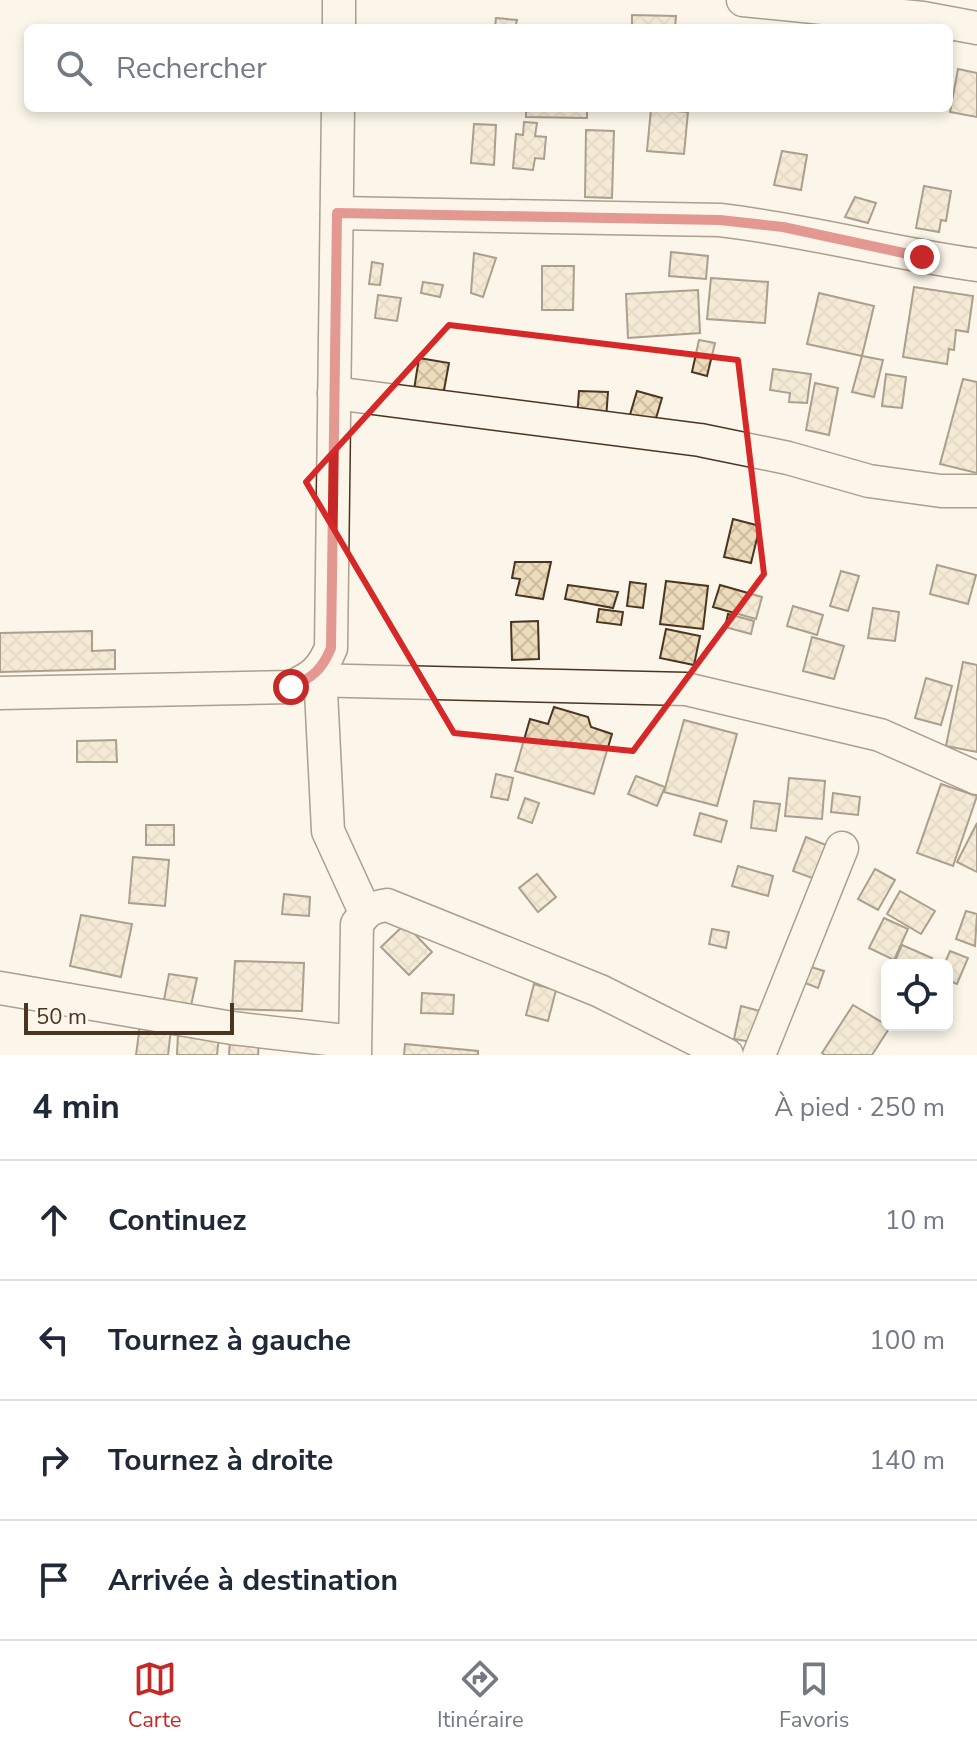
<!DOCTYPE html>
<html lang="fr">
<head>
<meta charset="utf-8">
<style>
	:root { --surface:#fff; --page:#f6f6f7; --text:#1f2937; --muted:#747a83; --line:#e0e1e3; --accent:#c62828 }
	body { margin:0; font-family:"Nunito Sans",sans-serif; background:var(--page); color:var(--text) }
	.controls { position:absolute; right:24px; bottom:24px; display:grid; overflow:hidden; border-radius:12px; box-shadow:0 4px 12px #0003 }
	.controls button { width:72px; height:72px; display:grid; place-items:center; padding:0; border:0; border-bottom:2px solid var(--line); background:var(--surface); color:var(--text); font:40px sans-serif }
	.scale { position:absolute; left:24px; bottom:20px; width:210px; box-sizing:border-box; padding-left:8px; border:4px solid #4a3520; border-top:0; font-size:22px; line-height:28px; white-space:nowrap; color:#4a3520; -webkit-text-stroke:6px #fbf6e9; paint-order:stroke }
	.stop { position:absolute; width:24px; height:24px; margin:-18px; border:6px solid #c62828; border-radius:50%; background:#fff }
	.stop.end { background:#c62828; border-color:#fff; box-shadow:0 2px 8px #0008 }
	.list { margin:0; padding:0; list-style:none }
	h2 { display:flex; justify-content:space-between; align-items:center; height:104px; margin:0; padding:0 32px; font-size:34px }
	h2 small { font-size:26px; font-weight:400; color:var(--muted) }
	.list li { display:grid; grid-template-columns:52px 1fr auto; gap:24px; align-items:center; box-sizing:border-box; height:120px; padding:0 32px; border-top:2px solid var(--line) }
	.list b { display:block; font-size:30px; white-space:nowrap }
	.list em { font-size:26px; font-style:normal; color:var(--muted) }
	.icon { flex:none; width:44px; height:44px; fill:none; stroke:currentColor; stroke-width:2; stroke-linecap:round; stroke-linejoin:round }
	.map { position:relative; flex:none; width:977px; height:1055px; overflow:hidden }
	.search { position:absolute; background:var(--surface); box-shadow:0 4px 12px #0003; left:24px; right:24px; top:24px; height:88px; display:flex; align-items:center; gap:20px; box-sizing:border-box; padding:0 28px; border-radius:12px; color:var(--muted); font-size:30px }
	.sheet { height:584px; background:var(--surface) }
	nav { display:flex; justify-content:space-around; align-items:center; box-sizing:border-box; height:112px; border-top:2px solid var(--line); background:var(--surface); font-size:22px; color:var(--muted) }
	nav a { display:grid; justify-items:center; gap:4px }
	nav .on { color:var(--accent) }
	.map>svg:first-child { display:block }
	.building { fill:url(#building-cross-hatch); stroke:#4a3520; stroke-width:2 }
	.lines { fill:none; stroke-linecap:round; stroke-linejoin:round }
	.minor-casing { stroke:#4a3520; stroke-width:35 }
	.minor { stroke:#fbf6e9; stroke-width:32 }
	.route { stroke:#c62828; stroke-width:10 }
	.marked { fill:none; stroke:#d62828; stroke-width:6; stroke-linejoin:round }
</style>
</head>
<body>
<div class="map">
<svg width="977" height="1055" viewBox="0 0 977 1055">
	<defs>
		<pattern id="building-cross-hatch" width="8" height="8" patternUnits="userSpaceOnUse" patternTransform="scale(2)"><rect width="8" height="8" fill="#ecdcbc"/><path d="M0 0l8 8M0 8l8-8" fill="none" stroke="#ccbda1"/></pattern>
	</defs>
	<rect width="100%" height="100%" fill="#fbf6e9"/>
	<!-- building -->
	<g class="building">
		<polygon points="632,15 676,16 675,28 632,28"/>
		<polygon points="496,18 517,20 515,28 495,28"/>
		<polygon points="958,69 977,73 977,117 950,112"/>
		<polygon points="526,108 587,108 587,118 526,117"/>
		<polygon points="651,109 688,112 684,154 647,151"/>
		<polygon points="524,122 537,123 535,136 546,137 544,159 535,158 533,170 513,168 516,134 523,135"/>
		<polygon points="474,124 496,125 494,165 471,163"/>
		<polygon points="586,130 614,131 612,198 585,197"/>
		<polygon points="782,151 807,155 801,190 774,185"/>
		<polygon points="924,186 951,191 946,221 941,220 939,232 916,228"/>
		<polygon points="855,197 876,203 868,223 845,217"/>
		<polygon points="671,252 708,256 706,279 669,276"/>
		<polygon points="474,253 496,258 483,297 471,293"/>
		<polygon points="372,262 383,264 380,285 369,284"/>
		<polygon points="542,266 574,266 573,310 542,310"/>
		<polygon points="711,278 768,282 765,323 707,319"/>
		<polygon points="423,282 443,285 440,297 421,293"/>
		<polygon points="914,287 973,296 968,332 956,330 954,350 949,349 947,364 903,357"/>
		<polygon points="698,290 700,333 628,338 626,294"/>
		<polygon points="819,293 874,306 862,356 807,344"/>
		<polygon points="378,295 401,298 397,321 375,318"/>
		<polygon points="699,340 715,343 707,376 692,372"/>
		<polygon points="862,356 883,360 874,397 852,392"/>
		<polygon points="419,358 449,363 442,401 413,396"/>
		<polygon points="773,369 811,374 807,403 789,402 790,393 770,390"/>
		<polygon points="886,374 906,377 902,408 882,406"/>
		<polygon points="963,379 977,382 977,473 940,464"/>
		<polygon points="815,383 838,388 829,435 806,430"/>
		<polygon points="579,391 608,392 606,419 577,418"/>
		<polygon points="637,391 662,398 654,425 629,418"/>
		<polygon points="733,519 760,526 751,563 724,557"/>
		<polygon points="515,562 551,562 543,599 516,595 520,579 512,578"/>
		<polygon points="937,565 976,575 968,604 930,594"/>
		<polygon points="841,571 859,576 848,611 830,606"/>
		<polygon points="666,581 708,586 703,629 660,624"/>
		<polygon points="630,582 646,584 643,608 627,606"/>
		<polygon points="568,585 618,592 613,608 565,599"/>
		<polygon points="720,585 762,597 756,619 713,607"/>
		<polygon points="793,606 823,615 817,635 787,626"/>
		<polygon points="873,608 899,612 895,641 868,638"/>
		<polygon points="599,609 623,612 621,625 597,622"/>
		<polygon points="728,614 754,621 751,634 725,627"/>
		<polygon points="538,621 539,659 512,660 511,622"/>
		<polygon points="666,629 700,636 694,665 660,658"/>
		<polygon points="92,631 92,651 115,650 115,669 0,672 0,633"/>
		<polygon points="812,637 844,646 834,679 803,671"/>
		<polygon points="963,662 977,665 977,752 946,746"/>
		<polygon points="926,678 952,686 941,725 915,718"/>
		<polygon points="554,707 588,717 591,727 612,734 594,794 515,771 530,719 548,724"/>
		<polygon points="684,720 737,734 717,806 664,792"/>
		<polygon points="116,740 117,762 77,762 77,741"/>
		<polygon points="496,774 513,778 508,800 491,797"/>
		<polygon points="636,776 665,787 657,806 628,794"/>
		<polygon points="789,778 825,781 822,819 785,816"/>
		<polygon points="941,784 977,796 953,866 917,853"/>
		<polygon points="833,793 860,797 858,815 831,812"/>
		<polygon points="525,798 539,803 532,823 518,818"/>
		<polygon points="754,801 780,804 776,831 751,828"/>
		<polygon points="700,813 727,821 721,842 694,835"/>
		<polygon points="977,823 977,872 957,862"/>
		<rect x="146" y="825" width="28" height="20"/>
		<polygon points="806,837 836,849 823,882 793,871"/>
		<polygon points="133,857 169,860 165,906 129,903"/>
		<polygon points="738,866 773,876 768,896 732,886"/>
		<polygon points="875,869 895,880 878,910 858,899"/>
		<polygon points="537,874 556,897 538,912 519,888"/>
		<polygon points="900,891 935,911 921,934 887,914"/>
		<polygon points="284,894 310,897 309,916 282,914"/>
		<polygon points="966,911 977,914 975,946 956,939"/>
		<polygon points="81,915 132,924 121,977 70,966"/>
		<polygon points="884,918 908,929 894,960 869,948"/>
		<polygon points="405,924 432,952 409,975 381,947"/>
		<polygon points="712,929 729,932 726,948 709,944"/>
		<polygon points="902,945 932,958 928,965 893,965"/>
		<polygon points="950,951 968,958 957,984 947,980 947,965 944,965"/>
		<polygon points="235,961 304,963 302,1011 232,1009"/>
		<polygon points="811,967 824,971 818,988 805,983"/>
		<polygon points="169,974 197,978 190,1010 163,1005"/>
		<polygon points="534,984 556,990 548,1021 526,1015"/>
		<polygon points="422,993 454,995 453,1014 421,1013"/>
		<polygon points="853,1005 890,1027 872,1055 825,1055 822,1053"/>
		<polygon points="741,1006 760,1011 752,1042 734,1039"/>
		<polygon points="140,1025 171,1029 168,1055 136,1055"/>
		<polygon points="178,1033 219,1036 217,1055 177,1055"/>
		<polygon points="230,1039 259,1041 258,1055 229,1055"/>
		<polygon points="405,1044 478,1051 478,1055 404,1055"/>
	</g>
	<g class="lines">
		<!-- minor casing -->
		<g class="minor-casing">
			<g id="minor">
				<polyline points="743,0 923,18 977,28"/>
				<polyline points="339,28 339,0"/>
				<path d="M337 213 720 220C806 230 891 253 977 265"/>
				<polyline points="334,393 700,440 788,458 869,481 941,491 977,491"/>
				<polyline points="320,671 328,831 365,912"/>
				<polyline points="307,680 686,689 880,735 977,778"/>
				<path d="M0 693 291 687C312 678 322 670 331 648L338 108"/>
				<polyline points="0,988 232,1028 354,1042"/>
				<path d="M355 1055 357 924C366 911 372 907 387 905L600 991 727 1055"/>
				<polyline points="759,1055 842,848"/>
			</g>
		</g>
		<!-- minor -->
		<use href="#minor" class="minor"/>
	</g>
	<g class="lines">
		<!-- route -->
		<path class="route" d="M291 687C312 678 322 670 331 648L337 213 720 220 783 227 922 257"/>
	</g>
	<!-- marked area -->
	<path d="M0 0H977V1055H0ZM449 325 738 360 764 574 633 751 454 733 306 482Z" fill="#fbf6e9" fill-opacity=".55" fill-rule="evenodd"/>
	<path class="marked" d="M449 325 738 360 764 574 633 751 454 733 306 482Z"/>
</svg>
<div class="controls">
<button><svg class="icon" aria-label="locate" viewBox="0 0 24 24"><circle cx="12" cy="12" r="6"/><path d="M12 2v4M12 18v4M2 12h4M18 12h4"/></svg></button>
</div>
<div class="scale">50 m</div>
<div class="stop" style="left:291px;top:687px"></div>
<div class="stop end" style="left:922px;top:257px"></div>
<div class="search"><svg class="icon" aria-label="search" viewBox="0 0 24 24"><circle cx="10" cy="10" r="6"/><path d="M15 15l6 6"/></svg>Rechercher</div>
</div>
<section class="sheet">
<h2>4 min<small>À pied · 250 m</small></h2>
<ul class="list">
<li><svg class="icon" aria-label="ahead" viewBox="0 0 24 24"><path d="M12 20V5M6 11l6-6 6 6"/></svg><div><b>Continuez</b></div><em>10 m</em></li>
<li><svg class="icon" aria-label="left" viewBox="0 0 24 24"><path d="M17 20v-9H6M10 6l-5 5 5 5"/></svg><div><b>Tournez à gauche</b></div><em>100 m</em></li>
<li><svg class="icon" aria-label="right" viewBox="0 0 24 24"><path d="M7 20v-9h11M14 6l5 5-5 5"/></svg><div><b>Tournez à droite</b></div><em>140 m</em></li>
<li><svg class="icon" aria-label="arrive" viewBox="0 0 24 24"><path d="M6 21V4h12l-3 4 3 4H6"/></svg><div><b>Arrivée à destination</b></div></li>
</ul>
</section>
<nav>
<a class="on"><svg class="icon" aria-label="map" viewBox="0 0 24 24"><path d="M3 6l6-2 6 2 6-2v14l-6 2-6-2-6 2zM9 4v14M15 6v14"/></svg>Carte</a>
<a><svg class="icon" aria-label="directions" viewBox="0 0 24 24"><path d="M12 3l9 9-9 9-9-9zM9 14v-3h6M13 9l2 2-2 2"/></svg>Itinéraire</a>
<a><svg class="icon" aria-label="saved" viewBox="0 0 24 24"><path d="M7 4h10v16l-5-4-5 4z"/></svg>Favoris</a>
</nav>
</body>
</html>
